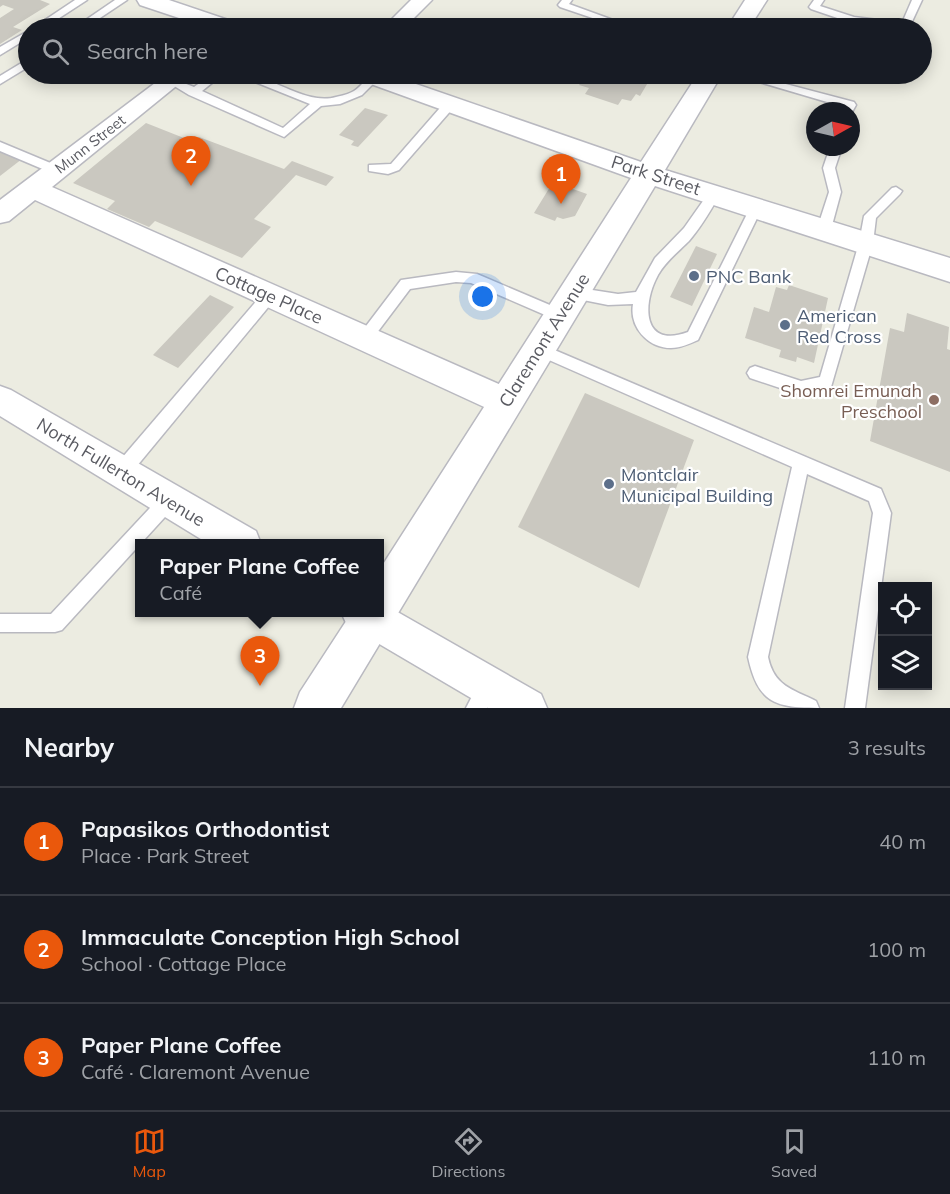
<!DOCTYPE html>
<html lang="en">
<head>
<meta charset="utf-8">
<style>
	:root { --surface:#171b24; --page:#20242c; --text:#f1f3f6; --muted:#9ea1a6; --line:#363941; --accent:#ea580c }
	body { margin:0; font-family:Mulish,sans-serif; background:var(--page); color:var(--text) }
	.controls { position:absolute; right:18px; bottom:18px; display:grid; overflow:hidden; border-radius:0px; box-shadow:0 3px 15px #0003 }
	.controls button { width:54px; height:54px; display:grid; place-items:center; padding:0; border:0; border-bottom:2px solid var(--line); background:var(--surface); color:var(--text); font:30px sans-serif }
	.compass { position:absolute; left:806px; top:102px; width:54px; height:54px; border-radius:50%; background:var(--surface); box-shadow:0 3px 15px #0003; rotate:82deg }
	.you { position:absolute; left:483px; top:297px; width:21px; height:21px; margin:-15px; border:4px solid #fff; border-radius:50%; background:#1a73e8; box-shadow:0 0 0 9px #1a73e833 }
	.badge { display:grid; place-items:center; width:39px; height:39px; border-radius:50%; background:var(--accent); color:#fff; font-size:20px; font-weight:700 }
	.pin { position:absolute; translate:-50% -50px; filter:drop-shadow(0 2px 3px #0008) }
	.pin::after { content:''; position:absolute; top:32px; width:21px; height:18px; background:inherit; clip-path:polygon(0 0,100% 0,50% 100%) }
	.popup { position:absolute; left:135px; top:539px; width:249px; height:78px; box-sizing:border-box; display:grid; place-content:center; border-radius:0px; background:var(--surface); filter:drop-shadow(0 2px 4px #0005); font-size:20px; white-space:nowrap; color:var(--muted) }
	.popup b { font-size:22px; color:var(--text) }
	.popup::after { content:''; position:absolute; left:50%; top:100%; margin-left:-12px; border:12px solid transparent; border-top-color:var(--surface) }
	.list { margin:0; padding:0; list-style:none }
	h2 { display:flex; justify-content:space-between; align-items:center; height:78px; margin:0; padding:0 24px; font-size:26px }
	h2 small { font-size:20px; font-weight:400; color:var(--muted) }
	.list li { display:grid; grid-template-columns:39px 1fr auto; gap:18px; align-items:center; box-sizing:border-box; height:108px; padding:0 24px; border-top:2px solid var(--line) }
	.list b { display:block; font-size:22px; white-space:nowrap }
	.list p { margin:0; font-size:20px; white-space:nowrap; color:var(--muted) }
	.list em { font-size:20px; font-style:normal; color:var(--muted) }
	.icon { flex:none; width:33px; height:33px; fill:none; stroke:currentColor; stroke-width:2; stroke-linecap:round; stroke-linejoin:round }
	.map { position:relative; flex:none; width:950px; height:708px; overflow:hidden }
	.search { position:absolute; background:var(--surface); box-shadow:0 3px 15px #0003; left:18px; right:18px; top:18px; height:66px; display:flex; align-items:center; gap:15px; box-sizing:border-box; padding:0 21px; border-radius:33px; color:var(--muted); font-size:22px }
	.sheet { height:402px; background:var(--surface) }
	nav { display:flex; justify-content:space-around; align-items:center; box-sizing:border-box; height:84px; border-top:2px solid var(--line); background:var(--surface); font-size:16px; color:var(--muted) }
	nav a { display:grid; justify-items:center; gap:3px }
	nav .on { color:var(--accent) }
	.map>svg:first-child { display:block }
	.building { fill:#cac8c0 }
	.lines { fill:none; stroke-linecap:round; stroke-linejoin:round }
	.service-casing { stroke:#b9b9c0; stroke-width:3 }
	.minor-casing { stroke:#b9b9c0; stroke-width:3 }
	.tertiary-casing { stroke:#b9b9c0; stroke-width:3 }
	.service { fill:#fff; fill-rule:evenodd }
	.minor { fill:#fff; fill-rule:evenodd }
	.tertiary { fill:#fff; fill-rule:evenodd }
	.service-dot { fill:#5c6f8a; stroke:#fff; stroke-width:2 }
	.education-dot { fill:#8d6e63; stroke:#fff; stroke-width:2 }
	.labels { text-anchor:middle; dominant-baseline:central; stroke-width:4.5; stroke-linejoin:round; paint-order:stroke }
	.far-street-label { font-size:15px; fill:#5a5b62; stroke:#fff }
	.street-label { font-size:18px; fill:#5a5b62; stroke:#fff }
	.service-label { font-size:18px; fill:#4e5e75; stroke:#fff; text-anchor:start }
	.education-label { font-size:18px; fill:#785e54; stroke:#fff; text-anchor:end }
</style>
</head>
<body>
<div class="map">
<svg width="950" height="708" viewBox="0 0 950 708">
	<rect width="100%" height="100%" fill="#ecece1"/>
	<!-- building -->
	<g class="building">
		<polygon points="0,0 40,0 50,4 13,27 22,30 0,44 0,18 14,9 3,5 0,7"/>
		<polygon points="454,21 478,28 446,28"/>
		<polygon points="534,22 554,28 528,28"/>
		<polygon points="578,74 653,74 640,96 636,94 631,101 622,99 618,105 585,94 589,88 579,85 586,76"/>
		<polygon points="365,108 388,115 358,147 351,145 354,141 339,135"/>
		<polygon points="146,123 194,142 199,137 284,169 292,161 334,177 326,186 296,175 254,219 271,227 242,258 155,221 149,227 107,209 115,201 73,183"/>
		<polygon points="0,150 22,159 0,176"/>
		<polygon points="553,182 587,194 575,216 563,219 557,217 555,221 534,213"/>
		<polygon points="696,246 717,254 692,306 670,297"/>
		<polygon points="789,285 828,298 814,363 797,357 796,362 779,357 781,350 745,338 754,307 769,312 776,287 787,290"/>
		<polygon points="210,295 234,307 178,368 153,355"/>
		<polygon points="907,313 949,327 947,349 950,350 950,472 870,441 890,328 904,332"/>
		<polygon points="585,393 694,440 639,588 518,527"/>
	</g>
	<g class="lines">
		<!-- service casing -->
		<g class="service-casing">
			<g id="service">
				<polygon points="75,0 87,0 44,28 33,28"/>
				<polygon points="115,0 127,0 85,28 74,28"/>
				<polygon points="562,0 572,0 569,4 635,28 622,28 560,7 558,5"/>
				<polygon points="814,0 824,0 820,6 854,17 902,23 912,0 922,0 909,28 852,23 811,9 809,7"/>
				<polygon points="28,31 28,38 0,55 0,47"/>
				<polygon points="28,59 28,67 0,84 0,76"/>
				<path d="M212 74H223L202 91 283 128 310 104 240 76 239 74C271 74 305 106 336 97 341 96 349 94 354 91 362 86 366 77 375 74L380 77 362 95 340 104 321 106 284 137 189 95 166 81 171 78 194 87Z"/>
				<polygon points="732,74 748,74 854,102 856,105 851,114 851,111 842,111 844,107"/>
				<polygon points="450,100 456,104 454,107 399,170 388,174 369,171 369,165 391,164 446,101"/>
				<polygon points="0,142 60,167 62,170 60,173 52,173 0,151"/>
				<polygon points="830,147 842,147 835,168 841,192 831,229 824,234 817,229 829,192 823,168"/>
				<polygon points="896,187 902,191 900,194 876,218 873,243 831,387 801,395 750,378 747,373 750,368 755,366 801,381 820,377 859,243 864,216 892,188"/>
				<path d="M714 190 720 194C711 210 701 227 689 241 678 252 666 261 658 275 642 304 642 349 688 332L750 208 751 205H761L762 208 698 340C689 344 681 348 671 348 648 348 629 327 633 304L608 305 568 297 566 293 568 289 573 287 618 294 636 292 655 258 684 228 710 191Z"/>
				<polygon points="456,272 477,274 564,311 566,315 564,319 559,321 471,283 456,282 410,289 370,342 360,342 358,338 360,334 401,280"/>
				<polygon points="270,289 275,291 277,295 275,299 127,478 121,480 115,478 113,472 115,466 265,291"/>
				<path d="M538 343 881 489 891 513 865 708H845L873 513 869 501 807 474 768 657C774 686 792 689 816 701L819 708C775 708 758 703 748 657L792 467 533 353 531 349 533 345Z"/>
				<polygon points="169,492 175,494 178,500 175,506 62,630 55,632 0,632 0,614 51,614 163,494"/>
				<polygon points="488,676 495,679 498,686 487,708 466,708 481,679"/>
			</g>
		</g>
		<!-- minor casing -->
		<g class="minor-casing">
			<g id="minor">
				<polygon points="411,0 432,0 404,28 383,28"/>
				<polygon points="167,74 191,74 52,187 517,392 522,402 517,412 506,416 495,412 35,200 9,221 0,223 0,200"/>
				<polygon points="0,386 11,390 256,531 261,544 209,544 0,416"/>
				<polygon points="380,602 541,694 547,708 488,708 347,625 341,612 380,612"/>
			</g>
		</g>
		<!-- tertiary casing -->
		<g class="tertiary-casing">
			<g id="tertiary">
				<polygon points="137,0 169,0 237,23 240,28 209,28 140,5"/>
				<polygon points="745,0 767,0 749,28 727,28"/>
				<polygon points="353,74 387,74 641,162 698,74 722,74 665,170 950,258 950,282 655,186 341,708 294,708 300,692 352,612 380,612 380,569 631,178 357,79"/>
			</g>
		</g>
		<!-- service -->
		<use href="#service" class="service"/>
		<!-- minor -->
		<use href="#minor" class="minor"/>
		<!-- tertiary -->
		<use href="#tertiary" class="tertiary"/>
	</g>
	<!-- markers -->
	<g class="service-dot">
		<circle cx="694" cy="276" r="6"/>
		<circle cx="785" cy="325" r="6"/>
		<circle cx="609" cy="484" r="6"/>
	</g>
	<circle class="education-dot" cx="934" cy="400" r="6"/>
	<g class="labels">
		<!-- far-street labels -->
		<g class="far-street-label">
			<text transform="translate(90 144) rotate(-38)">Munn Street</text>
		</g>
		<!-- street labels -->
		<g class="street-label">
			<text transform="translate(656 175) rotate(18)">Park Street</text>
			<text transform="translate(269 295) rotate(24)">Cottage Place</text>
			<text transform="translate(544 340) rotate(-58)">Claremont Avenue</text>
			<text transform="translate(121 472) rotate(31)">North Fullerton Avenue</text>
		</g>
		<!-- service labels -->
		<g class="service-label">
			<text x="706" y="276">PNC Bank</text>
			<text x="797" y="315">American<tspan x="797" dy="21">Red Cross</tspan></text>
			<text x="621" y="474">Montclair<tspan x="621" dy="21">Municipal Building</tspan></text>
		</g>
		<!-- education labels -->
		<g class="education-label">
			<text x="922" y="390">Shomrei Emunah<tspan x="922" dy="21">Preschool</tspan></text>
		</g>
	</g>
</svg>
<div class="controls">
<button><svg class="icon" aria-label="locate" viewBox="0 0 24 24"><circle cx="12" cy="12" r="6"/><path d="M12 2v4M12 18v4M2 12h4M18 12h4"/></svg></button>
<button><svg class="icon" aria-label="layers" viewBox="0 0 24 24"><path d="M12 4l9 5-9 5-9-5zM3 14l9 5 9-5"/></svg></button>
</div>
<svg class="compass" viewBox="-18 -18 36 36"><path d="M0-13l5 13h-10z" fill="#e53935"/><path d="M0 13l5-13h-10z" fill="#9ea1a6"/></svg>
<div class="you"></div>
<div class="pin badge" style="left:561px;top:204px">1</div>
<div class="pin badge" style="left:191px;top:186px">2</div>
<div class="pin badge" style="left:260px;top:686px">3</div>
<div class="popup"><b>Paper Plane Coffee</b>Café</div>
<div class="search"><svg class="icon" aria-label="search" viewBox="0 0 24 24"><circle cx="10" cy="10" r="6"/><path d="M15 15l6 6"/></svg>Search here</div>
</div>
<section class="sheet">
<h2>Nearby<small>3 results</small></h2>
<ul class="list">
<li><span class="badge">1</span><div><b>Papasikos Orthodontist</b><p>Place · Park Street</p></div><em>40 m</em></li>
<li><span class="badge">2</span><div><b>Immaculate Conception High School</b><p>School · Cottage Place</p></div><em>100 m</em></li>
<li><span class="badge">3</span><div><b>Paper Plane Coffee</b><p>Café · Claremont Avenue</p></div><em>110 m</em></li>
</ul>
</section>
<nav>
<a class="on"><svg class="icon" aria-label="map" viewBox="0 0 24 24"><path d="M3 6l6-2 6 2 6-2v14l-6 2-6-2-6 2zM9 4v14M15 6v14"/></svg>Map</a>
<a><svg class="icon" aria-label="directions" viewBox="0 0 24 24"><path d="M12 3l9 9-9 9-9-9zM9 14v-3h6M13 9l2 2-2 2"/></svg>Directions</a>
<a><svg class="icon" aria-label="saved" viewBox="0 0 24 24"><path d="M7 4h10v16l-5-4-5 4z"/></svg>Saved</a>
</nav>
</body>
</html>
